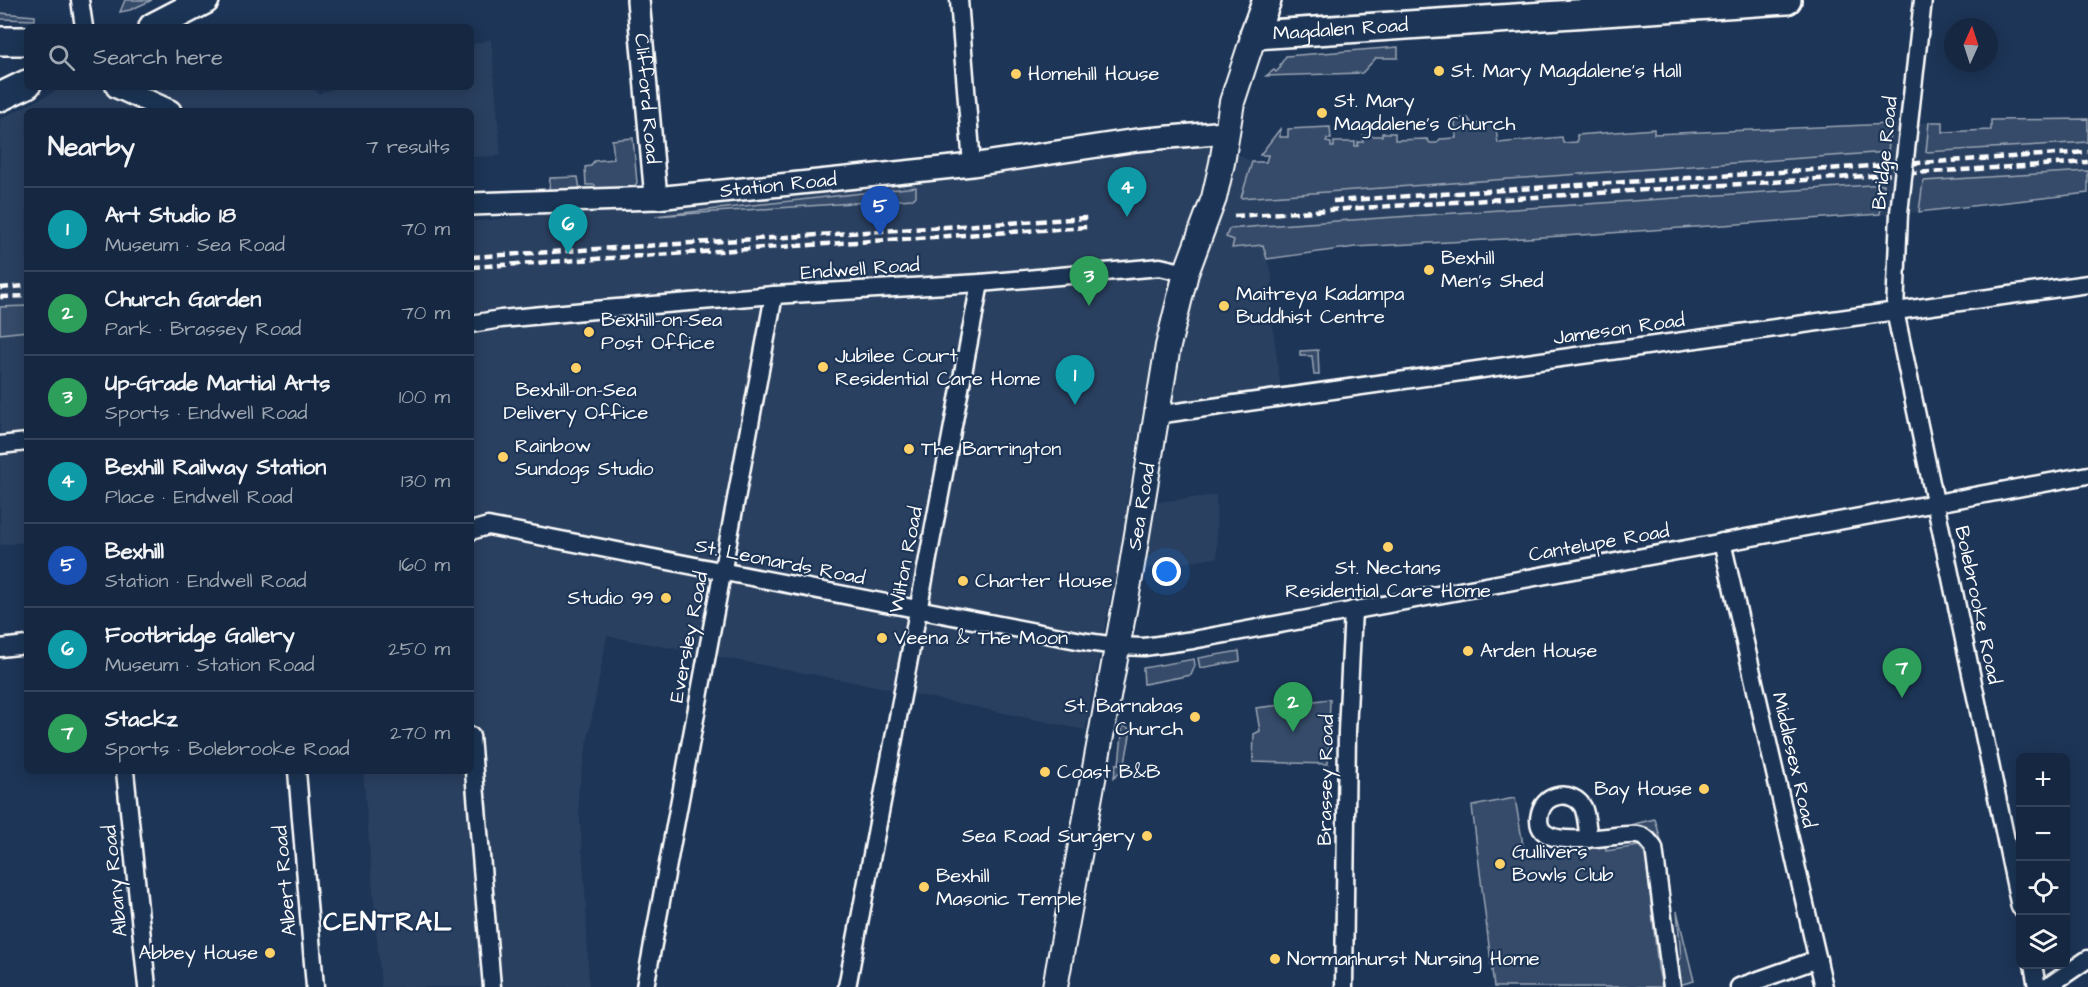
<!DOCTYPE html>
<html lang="en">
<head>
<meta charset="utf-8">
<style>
	:root { --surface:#162841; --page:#1f3048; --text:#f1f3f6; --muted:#9ea6b1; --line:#35445a; --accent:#ffd166 }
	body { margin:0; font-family:"Architects Daughter",sans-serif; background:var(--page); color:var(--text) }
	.controls { position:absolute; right:18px; bottom:18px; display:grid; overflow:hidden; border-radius:9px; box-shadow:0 3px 15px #0003 }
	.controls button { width:54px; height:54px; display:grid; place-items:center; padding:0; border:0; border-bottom:2px solid var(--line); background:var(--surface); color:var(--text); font:30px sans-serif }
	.compass { position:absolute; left:1944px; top:18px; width:54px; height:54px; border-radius:50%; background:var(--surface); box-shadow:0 3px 15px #0003; rotate:3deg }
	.you { position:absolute; left:1167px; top:572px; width:21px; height:21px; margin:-15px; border:4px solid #fff; border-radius:50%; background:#1a73e8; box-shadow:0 0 0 9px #1a73e833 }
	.badge { display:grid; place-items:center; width:39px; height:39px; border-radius:50%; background:var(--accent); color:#fff; font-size:20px; font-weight:700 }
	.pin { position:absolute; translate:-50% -50px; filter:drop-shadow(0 2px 3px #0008) }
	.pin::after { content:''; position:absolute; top:32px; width:21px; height:18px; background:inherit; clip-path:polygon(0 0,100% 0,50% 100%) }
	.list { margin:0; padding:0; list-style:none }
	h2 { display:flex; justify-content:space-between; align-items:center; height:78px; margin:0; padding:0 24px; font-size:26px }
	h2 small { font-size:20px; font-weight:400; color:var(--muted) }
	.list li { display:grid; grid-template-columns:39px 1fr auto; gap:18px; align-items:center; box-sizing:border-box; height:84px; padding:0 24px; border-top:2px solid var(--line) }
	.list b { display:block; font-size:22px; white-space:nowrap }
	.list p { margin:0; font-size:20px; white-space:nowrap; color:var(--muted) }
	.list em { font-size:20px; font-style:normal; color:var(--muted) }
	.icon { flex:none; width:33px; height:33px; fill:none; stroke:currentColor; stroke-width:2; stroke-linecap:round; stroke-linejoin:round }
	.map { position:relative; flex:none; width:2088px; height:987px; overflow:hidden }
	.search { position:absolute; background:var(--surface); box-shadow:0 3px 15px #0003; left:24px; top:24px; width:450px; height:66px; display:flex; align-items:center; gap:15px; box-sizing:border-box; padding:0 21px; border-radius:9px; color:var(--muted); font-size:22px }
	.panel { position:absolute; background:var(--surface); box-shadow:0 3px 15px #0003; left:24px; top:108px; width:450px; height:666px; border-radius:9px }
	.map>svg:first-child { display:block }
	.built { fill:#2a4161 }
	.green { fill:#364b69; stroke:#9aa5b4; stroke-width:1.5 }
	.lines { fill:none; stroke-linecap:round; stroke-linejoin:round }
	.minor-casing { stroke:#fff; stroke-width:21 }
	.tertiary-casing { stroke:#fff; stroke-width:26 }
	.secondary-casing { stroke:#fff; stroke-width:28 }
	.primary-casing { stroke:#fff; stroke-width:32 }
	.minor { stroke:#1d3557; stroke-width:16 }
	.tertiary { stroke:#1d3557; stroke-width:21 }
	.secondary { stroke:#1d3557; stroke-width:24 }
	.primary { stroke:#1d3557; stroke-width:27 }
	.rail { stroke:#fff; stroke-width:4.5; stroke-dasharray:9 4.5; stroke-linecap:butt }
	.minor-bridge-casing { stroke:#fff; stroke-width:21; stroke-linecap:butt }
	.minor-bridge { stroke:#1d3557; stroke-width:16 }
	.poi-dot { fill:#ffd166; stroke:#1d3557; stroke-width:2 }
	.labels { text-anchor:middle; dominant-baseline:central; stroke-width:4.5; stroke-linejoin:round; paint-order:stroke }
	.street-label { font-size:20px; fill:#fff; stroke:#1d3557 }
	.poi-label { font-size:20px; fill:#fff; stroke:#1d3557; text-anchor:start }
	.district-label { font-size:26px; font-weight:bold; letter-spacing:1.5px; fill:#fff; stroke:#1d3557 }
</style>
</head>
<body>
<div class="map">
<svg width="2088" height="987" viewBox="0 0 2088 987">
	<rect width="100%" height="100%" fill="#1d3557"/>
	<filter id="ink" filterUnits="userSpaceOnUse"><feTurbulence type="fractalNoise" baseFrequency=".0167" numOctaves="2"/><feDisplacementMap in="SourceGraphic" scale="12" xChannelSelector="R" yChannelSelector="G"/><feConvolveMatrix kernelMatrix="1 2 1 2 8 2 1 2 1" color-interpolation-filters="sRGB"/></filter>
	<g filter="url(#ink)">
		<!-- built -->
		<g class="built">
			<polygon points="491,39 501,156 471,157 471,111 27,111 27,542 0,545 0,119 64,87 314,87 318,94 339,87 471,87 471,45"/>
			<polygon points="2088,119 2088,193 1919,212 1674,229 1355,247 1266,259 1272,273 1272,320 1281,390 1143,409 1126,506 1216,495 1217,558 1115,573 1085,730 885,688 607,636 578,792 586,906 589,987 381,987 363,771 471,771 471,221 491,220 529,214 539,208 656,203 672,208 905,183 910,176 1196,143 1237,154 1252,162 1266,162 1562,137 1563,143 1577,142 1577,135 1654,129 1654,134 1943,122 1943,132 1991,130 1991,120"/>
		</g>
		<!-- green -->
		<g class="green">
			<polygon points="125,0 152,0 130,10 120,12"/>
			<polygon points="0,13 35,16 35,20 0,19"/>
			<polygon points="1398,47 1398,58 1376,58 1362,73 1266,76 1274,70 1276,72 1281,67 1280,65 1286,56"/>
			<polygon points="1468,118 1472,124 1495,122 1498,143 1562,137 1563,143 1577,142 1577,135 1654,129 1654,134 1891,124 1888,152 1241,198 1252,162 1266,162 1268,155 1260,155 1280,129 1280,137 1288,137 1288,129 1330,127 1331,139 1327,139 1326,142 1331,143 1331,147 1334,147 1334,142 1355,142 1355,146 1358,146 1358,142 1363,142 1363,136 1382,136 1382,133 1395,133 1395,140 1427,139 1430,143 1437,143 1440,139 1456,138 1455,119"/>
			<polygon points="2088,119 2088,142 1926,152 1929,122 1943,122 1943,132 1991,130 1991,120"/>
			<polygon points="633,138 637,183 633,187 595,189 595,185 586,185 585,167 591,166 594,161 614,159 612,140"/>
			<polygon points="2088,171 2088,193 1919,212 1923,181"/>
			<polygon points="578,177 580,190 549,191 550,178"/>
			<polygon points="1884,184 1880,214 1581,235 1355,247 1267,259 1263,245 1232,248 1234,240 1226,237 1229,229 1262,226"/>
			<polygon points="916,187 916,196 913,199 655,216"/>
			<polygon points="27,306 27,331 0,334 0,307"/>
			<polygon points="1318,350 1319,375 1314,375 1312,356 1300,356 1300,351"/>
			<polygon points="1239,651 1240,661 1200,668 1198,658"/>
			<polygon points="1194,659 1195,666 1191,675 1144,684 1143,668"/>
			<polygon points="1330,699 1328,764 1253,762 1254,734 1260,731 1256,708"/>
			<polygon points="1123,725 1131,730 1124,768 1114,777 1116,764 1119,764"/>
			<polygon points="1515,798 1525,857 1605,845 1606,851 1639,846 1646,855 1658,968 1662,987 1494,987 1472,806"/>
			<polygon points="1655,819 1661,840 1650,830 1630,825"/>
			<polygon points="1677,911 1694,981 1679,985 1676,966 1681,958"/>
		</g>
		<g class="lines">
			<!-- minor casing -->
			<g class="minor-casing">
				<g id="minor">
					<polyline points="80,0 84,27"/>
					<polyline points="959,0 972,165"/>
					<polyline points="1909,123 1923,0"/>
					<polyline points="1899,213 1895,311 2020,907"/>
					<polyline points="471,324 501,319 605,309 774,295 980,283 1160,267 1186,273"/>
					<polyline points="1156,415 2088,284"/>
					<polyline points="0,445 27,442"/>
					<polyline points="471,531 488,526 1087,642 1117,646 1144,647 1193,640 2088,475"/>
					<polyline points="1722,542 1824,987"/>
					<polyline points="0,648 27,645"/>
					<polyline points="471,736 492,987"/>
					<polyline points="125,771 147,987"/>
					<polyline points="297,771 315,987"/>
					<path d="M1589 839C1587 829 1587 816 1583 807 1573 790 1545 792 1540 813 1529 857 1616 832 1637 835 1646 836 1649 841 1654 848L1672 987"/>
					<polyline points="2033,964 2037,987"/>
					<polyline points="645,987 774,295"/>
					<polyline points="847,987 980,283"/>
					<polyline points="1344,987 1347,731 1353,610"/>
					<polyline points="1739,987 1818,959"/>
					<polyline points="2047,987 2088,959"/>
				</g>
			</g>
			<!-- tertiary casing -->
			<g class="tertiary-casing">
				<g id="tertiary">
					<path id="s1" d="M638 0 656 198"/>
					<polyline points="117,87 170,111"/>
					<path id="s2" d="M471 204 656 198 972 165 1137 140 1226 132"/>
				</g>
			</g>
			<!-- secondary casing -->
			<g class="secondary-casing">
				<g id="secondary">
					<path id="s3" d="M1055 987 1130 577 1168 346 1186 273 1214 198 1222 163 1232 102 1254 35"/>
				</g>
			</g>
			<!-- primary casing -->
			<g class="primary-casing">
				<g id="primary">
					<path id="s4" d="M1267 0 1254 35 1787 0"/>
					<polyline points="153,27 205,0"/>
					<polyline points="0,41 27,41"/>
					<polyline points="0,97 27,84"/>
				</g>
			</g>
			<!-- minor -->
			<use href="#minor" class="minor"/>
			<!-- tertiary -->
			<use href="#tertiary" class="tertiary"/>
			<!-- secondary -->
			<use href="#secondary" class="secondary"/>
			<!-- primary -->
			<use href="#primary" class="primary"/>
			<!-- rail -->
			<g class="rail">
				<polyline points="1333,201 2088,152"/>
				<polyline points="1234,216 2088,162"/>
				<polyline points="471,257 1087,218"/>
				<polyline points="471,267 1088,227"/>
				<polyline points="0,288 27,286"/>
				<polyline points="0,297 27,296"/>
			</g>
			<!-- minor-bridge casing -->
			<g class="minor-bridge-casing">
				<polyline id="minor-bridge" points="1899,213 1909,123"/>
			</g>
			<!-- minor-bridge -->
			<use href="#minor-bridge" class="minor-bridge"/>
		</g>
	</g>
	<!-- markers -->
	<g class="poi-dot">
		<circle cx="1439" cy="71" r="6"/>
		<circle cx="1016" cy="74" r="6"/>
		<circle cx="1322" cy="113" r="6"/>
		<circle cx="1429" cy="270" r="6"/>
		<circle cx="1224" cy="306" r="6"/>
		<circle cx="589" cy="332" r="6"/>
		<circle cx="823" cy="367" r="6"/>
		<circle cx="576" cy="368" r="6"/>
		<circle cx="909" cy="449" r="6"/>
		<circle cx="503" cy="457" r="6"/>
		<circle cx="1388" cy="547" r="6"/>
		<circle cx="963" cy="581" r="6"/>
		<circle cx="666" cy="598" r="6"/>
		<circle cx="882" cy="638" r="6"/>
		<circle cx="1468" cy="651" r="6"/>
		<circle cx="1195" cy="717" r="6"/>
		<circle cx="1045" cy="772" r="6"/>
		<circle cx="1704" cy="789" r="6"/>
		<circle cx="1147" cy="836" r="6"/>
		<circle cx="1500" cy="864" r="6"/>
		<circle cx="924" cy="887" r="6"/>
		<circle cx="270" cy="953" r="6"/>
		<circle cx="1275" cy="959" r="6"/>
	</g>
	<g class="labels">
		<!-- street labels -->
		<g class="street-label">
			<text stroke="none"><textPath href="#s4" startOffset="124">Magdalen Road</textPath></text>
			<text stroke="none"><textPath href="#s1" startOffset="99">Clifford Road</textPath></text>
			<text transform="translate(1885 153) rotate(-84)">Bridge Road</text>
			<text stroke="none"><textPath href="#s2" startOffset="308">Station Road</textPath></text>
			<text transform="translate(860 269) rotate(-4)">Endwell Road</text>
			<text transform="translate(1619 329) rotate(-8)">Jameson Road</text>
			<text stroke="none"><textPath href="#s3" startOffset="488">Sea Road</textPath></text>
			<text transform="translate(1599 543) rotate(-10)">Cantelupe Road</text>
			<text transform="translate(906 560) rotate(-79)">Wilton Road</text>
			<text transform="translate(780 562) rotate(11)">St. Leonards Road</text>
			<text transform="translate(1978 605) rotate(78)">Bolebrooke Road</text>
			<text transform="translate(689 637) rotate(-79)">Eversley Road</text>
			<text transform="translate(1794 760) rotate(77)">Middlesex Road</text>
			<text transform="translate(1326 780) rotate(-89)">Brassey Road</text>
			<text transform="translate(115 881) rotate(-96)">Albany Road</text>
			<text transform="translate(285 881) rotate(-95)">Albert Road</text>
		</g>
		<!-- poi labels -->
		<g class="poi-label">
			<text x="1451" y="71">St. Mary Magdalene's Hall</text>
			<text x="1028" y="74">Homehill House</text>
			<text x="1334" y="101">St. Mary<tspan x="1334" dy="23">Magdalene's Church</tspan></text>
			<text x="1441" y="258">Bexhill<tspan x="1441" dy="23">Men's Shed</tspan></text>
			<text x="1236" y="294">Maitreya Kadampa<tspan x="1236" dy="23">Buddhist Centre</tspan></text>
			<text x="601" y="320">Bexhill-on-Sea<tspan x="601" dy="23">Post Office</tspan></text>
			<text x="835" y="356">Jubilee Court<tspan x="835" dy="23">Residential Care Home</tspan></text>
			<text x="576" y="390" text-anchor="middle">Bexhill-on-Sea<tspan x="576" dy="23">Delivery Office</tspan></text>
			<text x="515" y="446">Rainbow<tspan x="515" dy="23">Sundogs Studio</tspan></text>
			<text x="921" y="449">The Barrington</text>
			<text x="1388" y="568" text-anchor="middle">St. Nectans<tspan x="1388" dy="23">Residential Care Home</tspan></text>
			<text x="975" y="581">Charter House</text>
			<text x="654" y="598" text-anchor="end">Studio 99</text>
			<text x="894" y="638">Veena &amp; The Moon</text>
			<text x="1480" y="651">Arden House</text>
			<text x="1183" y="706" text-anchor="end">St. Barnabas<tspan x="1183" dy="23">Church</tspan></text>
			<text x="1057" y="772">Coast B&amp;B</text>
			<text x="1692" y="789" text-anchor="end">Bay House</text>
			<text x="1135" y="836" text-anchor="end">Sea Road Surgery</text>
			<text x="1512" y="852">Gullivers<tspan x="1512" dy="23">Bowls Club</tspan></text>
			<text x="936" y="876">Bexhill<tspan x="936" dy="23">Masonic Temple</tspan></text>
			<text x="258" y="953" text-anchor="end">Abbey House</text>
			<text x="1287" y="959">Normanhurst Nursing Home</text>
		</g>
		<!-- district labels -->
		<g class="district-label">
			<text x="388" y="922">CENTRAL</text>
		</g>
	</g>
</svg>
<div class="controls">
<button>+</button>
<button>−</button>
<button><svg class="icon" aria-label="locate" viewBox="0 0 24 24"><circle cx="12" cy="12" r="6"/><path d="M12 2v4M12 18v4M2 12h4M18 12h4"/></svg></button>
<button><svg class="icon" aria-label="layers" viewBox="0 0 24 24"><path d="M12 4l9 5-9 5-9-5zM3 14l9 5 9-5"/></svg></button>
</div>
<svg class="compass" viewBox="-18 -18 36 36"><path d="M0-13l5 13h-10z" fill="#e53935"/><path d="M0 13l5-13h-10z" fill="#9ea6b1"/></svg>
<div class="you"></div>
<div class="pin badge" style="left:1075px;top:405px;background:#0f9aa8">1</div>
<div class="pin badge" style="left:1293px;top:732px;background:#2e9e5b">2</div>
<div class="pin badge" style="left:1089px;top:306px;background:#2e9e5b">3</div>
<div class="pin badge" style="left:1127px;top:217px;background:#0f9aa8">4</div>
<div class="pin badge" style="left:880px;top:236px;background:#1a4fb4">5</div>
<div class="pin badge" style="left:568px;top:254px;background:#0f9aa8">6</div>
<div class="pin badge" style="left:1902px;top:698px;background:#2e9e5b">7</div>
<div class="search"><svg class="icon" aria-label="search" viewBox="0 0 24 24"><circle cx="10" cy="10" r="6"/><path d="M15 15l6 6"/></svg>Search here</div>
<section class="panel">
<h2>Nearby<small>7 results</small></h2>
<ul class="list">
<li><span class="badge" style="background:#0f9aa8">1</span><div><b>Art Studio 18</b><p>Museum · Sea Road</p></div><em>70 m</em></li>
<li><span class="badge" style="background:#2e9e5b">2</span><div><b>Church Garden</b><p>Park · Brassey Road</p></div><em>70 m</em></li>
<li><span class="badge" style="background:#2e9e5b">3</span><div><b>Up-Grade Martial Arts</b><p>Sports · Endwell Road</p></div><em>100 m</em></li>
<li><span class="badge" style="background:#0f9aa8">4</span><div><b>Bexhill Railway Station</b><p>Place · Endwell Road</p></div><em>130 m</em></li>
<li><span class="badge" style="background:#1a4fb4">5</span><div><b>Bexhill</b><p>Station · Endwell Road</p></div><em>160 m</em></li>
<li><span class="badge" style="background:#0f9aa8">6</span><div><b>Footbridge Gallery</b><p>Museum · Station Road</p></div><em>250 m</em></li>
<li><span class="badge" style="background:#2e9e5b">7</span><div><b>Stackz</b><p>Sports · Bolebrooke Road</p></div><em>270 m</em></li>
</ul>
</section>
</div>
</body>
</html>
